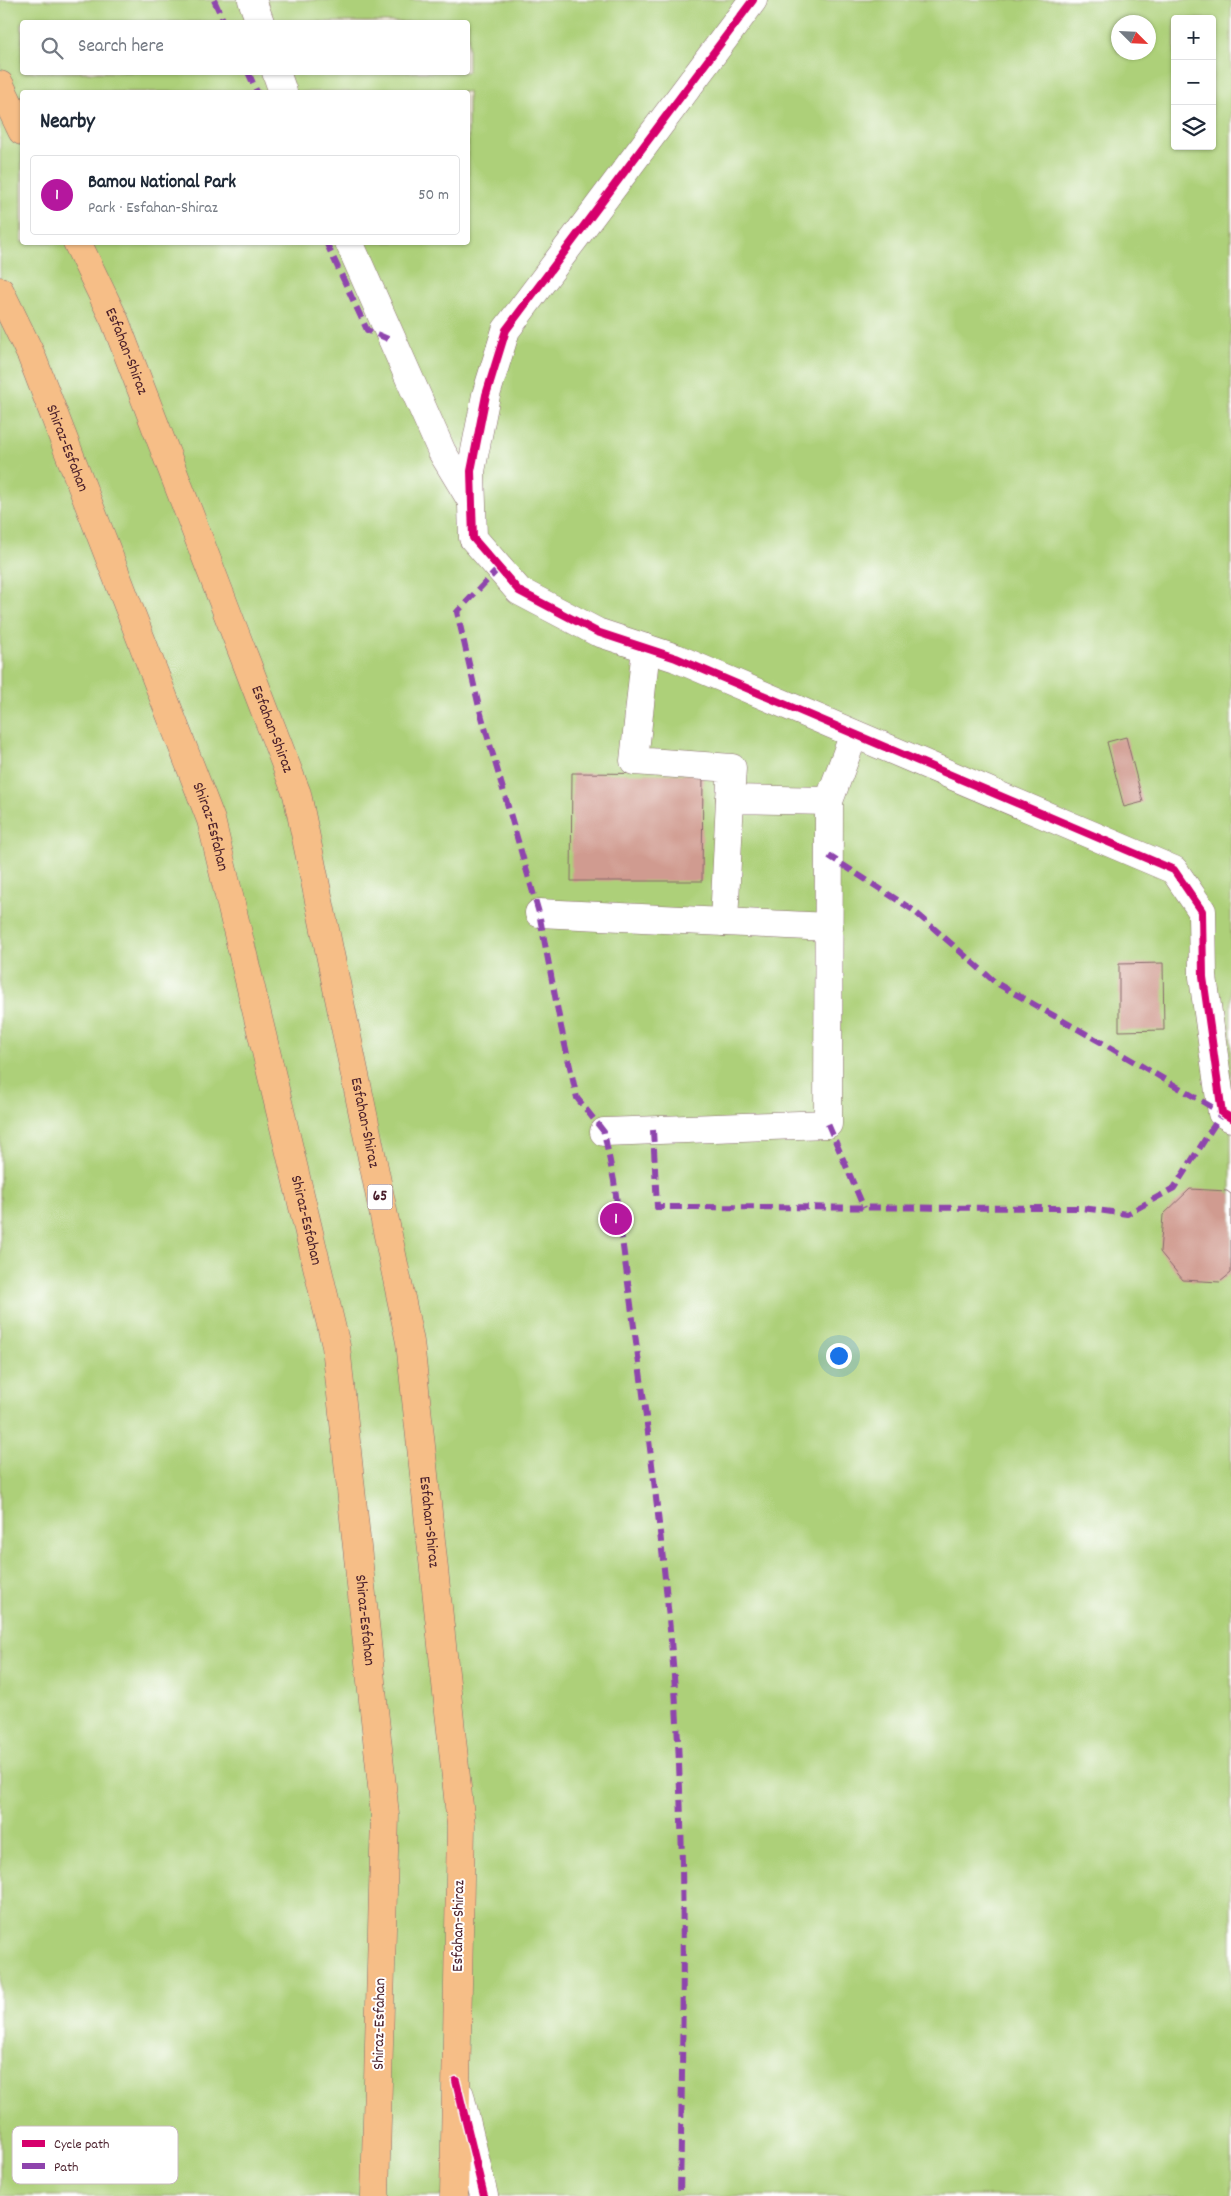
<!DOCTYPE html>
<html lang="en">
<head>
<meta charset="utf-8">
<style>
	:root { --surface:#fff; --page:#f6f6f7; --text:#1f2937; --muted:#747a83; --line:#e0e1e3; --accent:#b5179e }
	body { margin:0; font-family:Dekko,sans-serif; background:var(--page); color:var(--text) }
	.controls { position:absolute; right:15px; top:15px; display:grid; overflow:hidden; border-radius:5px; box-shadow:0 1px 4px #0004 }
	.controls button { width:45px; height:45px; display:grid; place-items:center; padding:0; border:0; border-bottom:1px solid var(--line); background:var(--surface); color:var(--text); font:25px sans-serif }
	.compass { position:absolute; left:1111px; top:15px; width:45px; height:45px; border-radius:50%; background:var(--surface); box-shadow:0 1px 4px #0004; rotate:114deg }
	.you { position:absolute; left:838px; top:1355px; width:18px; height:18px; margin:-12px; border:4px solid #fff; border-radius:50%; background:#1a73e8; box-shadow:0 0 0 8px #1a73e833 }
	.badge { display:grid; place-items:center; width:32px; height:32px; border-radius:50%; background:var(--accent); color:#fff; font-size:16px; font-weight:700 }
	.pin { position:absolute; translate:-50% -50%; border:2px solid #fff; box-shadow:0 1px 5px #0006 }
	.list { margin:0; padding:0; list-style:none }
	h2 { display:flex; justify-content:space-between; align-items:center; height:65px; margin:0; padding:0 20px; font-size:21px }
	h2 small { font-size:16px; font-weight:400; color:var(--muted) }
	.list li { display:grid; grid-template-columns:32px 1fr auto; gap:15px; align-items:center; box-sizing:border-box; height:80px; margin:0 10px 10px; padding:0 10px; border:1px solid var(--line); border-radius:5px }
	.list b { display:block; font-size:19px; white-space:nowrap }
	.list p { margin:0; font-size:16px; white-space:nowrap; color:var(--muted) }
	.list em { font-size:16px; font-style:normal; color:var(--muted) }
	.icon { flex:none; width:28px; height:28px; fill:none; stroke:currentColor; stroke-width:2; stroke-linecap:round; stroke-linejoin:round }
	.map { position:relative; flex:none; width:1231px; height:2196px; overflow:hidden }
	.search { position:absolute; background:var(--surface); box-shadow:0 1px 4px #0004; left:20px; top:20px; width:450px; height:55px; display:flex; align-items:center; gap:12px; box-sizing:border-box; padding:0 18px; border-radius:5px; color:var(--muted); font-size:19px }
	.panel { position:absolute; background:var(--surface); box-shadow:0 1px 4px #0004; left:20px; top:90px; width:450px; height:155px; border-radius:5px }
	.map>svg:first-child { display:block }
	.green { fill:#add079; stroke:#7c7852; fill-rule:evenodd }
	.building { fill:#d09b90 }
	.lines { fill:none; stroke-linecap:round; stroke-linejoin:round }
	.minor-casing { stroke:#87686b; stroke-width:29 }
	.highway-casing { stroke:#87686b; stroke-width:29 }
	.minor { stroke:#fff; stroke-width:28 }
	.highway { stroke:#f6be87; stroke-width:28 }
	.quiet { stroke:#8e44ad; stroke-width:6; stroke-dasharray:12 6; stroke-linecap:butt }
	.cycleway-casing { stroke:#fff; stroke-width:11 }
	.cycleway { stroke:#d6006c; stroke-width:8 }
	.labels { text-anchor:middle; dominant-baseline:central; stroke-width:4; stroke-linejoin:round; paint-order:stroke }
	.shield { fill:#fff; stroke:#80626b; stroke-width:1 }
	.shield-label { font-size:15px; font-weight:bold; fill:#4a1f2b }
	.street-label { font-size:16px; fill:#4a1f2b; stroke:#fff }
	.key { fill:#fff; stroke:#c9bcbf; stroke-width:1 }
	.key-label { font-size:14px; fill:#4a1f2b }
</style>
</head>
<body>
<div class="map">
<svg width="1231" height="2196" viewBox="0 0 1231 2196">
	<rect width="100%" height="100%" fill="#fff"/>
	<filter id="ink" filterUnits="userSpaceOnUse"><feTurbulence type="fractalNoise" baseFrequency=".02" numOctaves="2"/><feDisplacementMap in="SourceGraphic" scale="10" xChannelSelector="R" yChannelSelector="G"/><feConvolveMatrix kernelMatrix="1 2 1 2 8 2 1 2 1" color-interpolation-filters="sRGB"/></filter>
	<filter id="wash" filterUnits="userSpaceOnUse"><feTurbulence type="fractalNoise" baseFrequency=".0096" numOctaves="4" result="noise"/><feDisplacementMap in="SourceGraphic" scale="20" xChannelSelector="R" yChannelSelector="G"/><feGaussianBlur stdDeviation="1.12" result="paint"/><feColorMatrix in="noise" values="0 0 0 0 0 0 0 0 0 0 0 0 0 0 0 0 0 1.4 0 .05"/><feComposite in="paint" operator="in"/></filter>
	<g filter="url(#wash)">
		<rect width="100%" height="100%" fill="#f9f1e3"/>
		<!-- green -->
		<path class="green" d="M0 0H1231V2196H0ZM1175 19H1212V146H1175ZM22 22H468V72H22ZM1118 22H1148V52H1118ZM22 92H468V242H22Z"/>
		<g id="blocks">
			<!-- building -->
			<g class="building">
				<polygon points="1126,737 1143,802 1124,807 1107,742"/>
				<polygon points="572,773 703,774 702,881 571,881"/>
				<polygon points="1163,963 1164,1030 1119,1031 1119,964"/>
				<polygon points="1190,1189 1227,1191 1231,1194 1231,1273 1220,1282 1183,1280 1160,1252 1163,1215"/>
			</g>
		</g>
	</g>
	<g filter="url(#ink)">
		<use href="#blocks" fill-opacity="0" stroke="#87686b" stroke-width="1"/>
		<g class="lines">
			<!-- minor casing -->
			<g class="minor-casing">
				<g id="minor">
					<polyline points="252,0 260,22"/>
					<polyline points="753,0 506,330 486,395 471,471 473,538 519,591 597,632 676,658 1174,870 1202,911 1203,977 1222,1113 1231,1118"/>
					<polyline points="276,72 283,92"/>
					<polyline points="349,242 442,452 471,500"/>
					<polyline points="646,648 634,761 732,768 730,799"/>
					<polyline points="539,913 829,927"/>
					<polyline points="724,922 730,799 829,801"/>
					<polyline points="604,1132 828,1124 829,801 854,734"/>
					<polyline points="460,2095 484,2196"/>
				</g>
			</g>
			<!-- highway casing -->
			<g class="highway-casing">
				<g id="highway">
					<polyline points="0,85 22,131"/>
					<path id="s1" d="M77 242 115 321 297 794 410 1342 461 1825 454 2196"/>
					<path id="s2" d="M0 291 31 355 211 820 336 1346 385 1815 375 2196"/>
				</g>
			</g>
			<!-- minor -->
			<use href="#minor" class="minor"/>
			<!-- highway -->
			<use href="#highway" class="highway"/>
			<!-- quiet -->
			<g class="quiet">
				<polyline points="214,0 224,22"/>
				<polyline points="248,72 257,92"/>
				<polyline points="326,242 367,330 393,341"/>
				<path d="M499 568 457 612 479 707 539 913 561 1027 577 1098 604 1132 614 1181C637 1350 662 1519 675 1689 686 1858 683 2027 680 2196"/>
				<polyline points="828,1124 864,1208"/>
				<polyline points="653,1130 657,1207 1082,1208 1127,1214 1174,1188 1222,1113 1104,1044 996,983 913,910 829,856"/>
			</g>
			<!-- cycleway casing -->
			<g class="cycleway-casing">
				<g id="cycleway">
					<polyline points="753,0 506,330 486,395 471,471 473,538 519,591 597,632 676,658 1174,870 1202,911 1203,977 1222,1113 1231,1118"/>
					<polyline points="456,2081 484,2196"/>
				</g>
			</g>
			<!-- cycleway -->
			<use href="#cycleway" class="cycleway"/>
		</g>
	</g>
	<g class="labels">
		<!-- shield labels -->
		<rect class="shield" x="367.5" y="1184.5" width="25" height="25" rx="4"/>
		<g class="shield-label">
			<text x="380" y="1197">65</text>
		</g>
		<!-- street labels -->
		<g class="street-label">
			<text stroke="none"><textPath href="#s1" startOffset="120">Esfahan-Shiraz</textPath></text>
			<text stroke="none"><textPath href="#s2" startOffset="171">Shiraz-Esfahan</textPath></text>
			<text stroke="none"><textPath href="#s1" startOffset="525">Esfahan-Shiraz</textPath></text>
			<text stroke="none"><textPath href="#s2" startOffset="576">Shiraz-Esfahan</textPath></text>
			<text stroke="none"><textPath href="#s1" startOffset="930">Esfahan-Shiraz</textPath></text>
			<text stroke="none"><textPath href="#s2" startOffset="981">Shiraz-Esfahan</textPath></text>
			<text stroke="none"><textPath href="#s1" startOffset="1335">Esfahan-Shiraz</textPath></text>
			<text stroke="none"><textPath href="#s2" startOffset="1386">Shiraz-Esfahan</textPath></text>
			<text transform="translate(459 1926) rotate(-89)">Esfahan-Shiraz</text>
			<text transform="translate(380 2024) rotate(-89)">Shiraz-Esfahan</text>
		</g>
	</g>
	<!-- legend -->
	<rect x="12" y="2126" width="166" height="58" rx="8" class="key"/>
	<rect x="22" y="2140" width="23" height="7" fill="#d6006c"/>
	<rect x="22" y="2163" width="23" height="6" fill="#8e44ad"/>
	<g class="key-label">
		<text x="54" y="2148">Cycle path</text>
		<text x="54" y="2171">Path</text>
	</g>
</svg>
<div class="controls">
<button>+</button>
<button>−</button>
<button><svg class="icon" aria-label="layers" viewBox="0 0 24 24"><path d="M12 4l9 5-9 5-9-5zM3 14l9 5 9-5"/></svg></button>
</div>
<svg class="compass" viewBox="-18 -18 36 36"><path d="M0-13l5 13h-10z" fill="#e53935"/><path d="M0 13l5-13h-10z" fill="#747a83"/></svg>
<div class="you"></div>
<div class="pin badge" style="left:616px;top:1219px">1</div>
<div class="search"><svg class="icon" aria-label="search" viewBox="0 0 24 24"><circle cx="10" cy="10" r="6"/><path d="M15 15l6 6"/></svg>Search here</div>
<section class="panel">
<h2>Nearby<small></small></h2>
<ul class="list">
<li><span class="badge">1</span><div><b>Bamou National Park</b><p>Park · Esfahan-Shiraz</p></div><em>50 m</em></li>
</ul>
</section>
</div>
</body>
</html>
